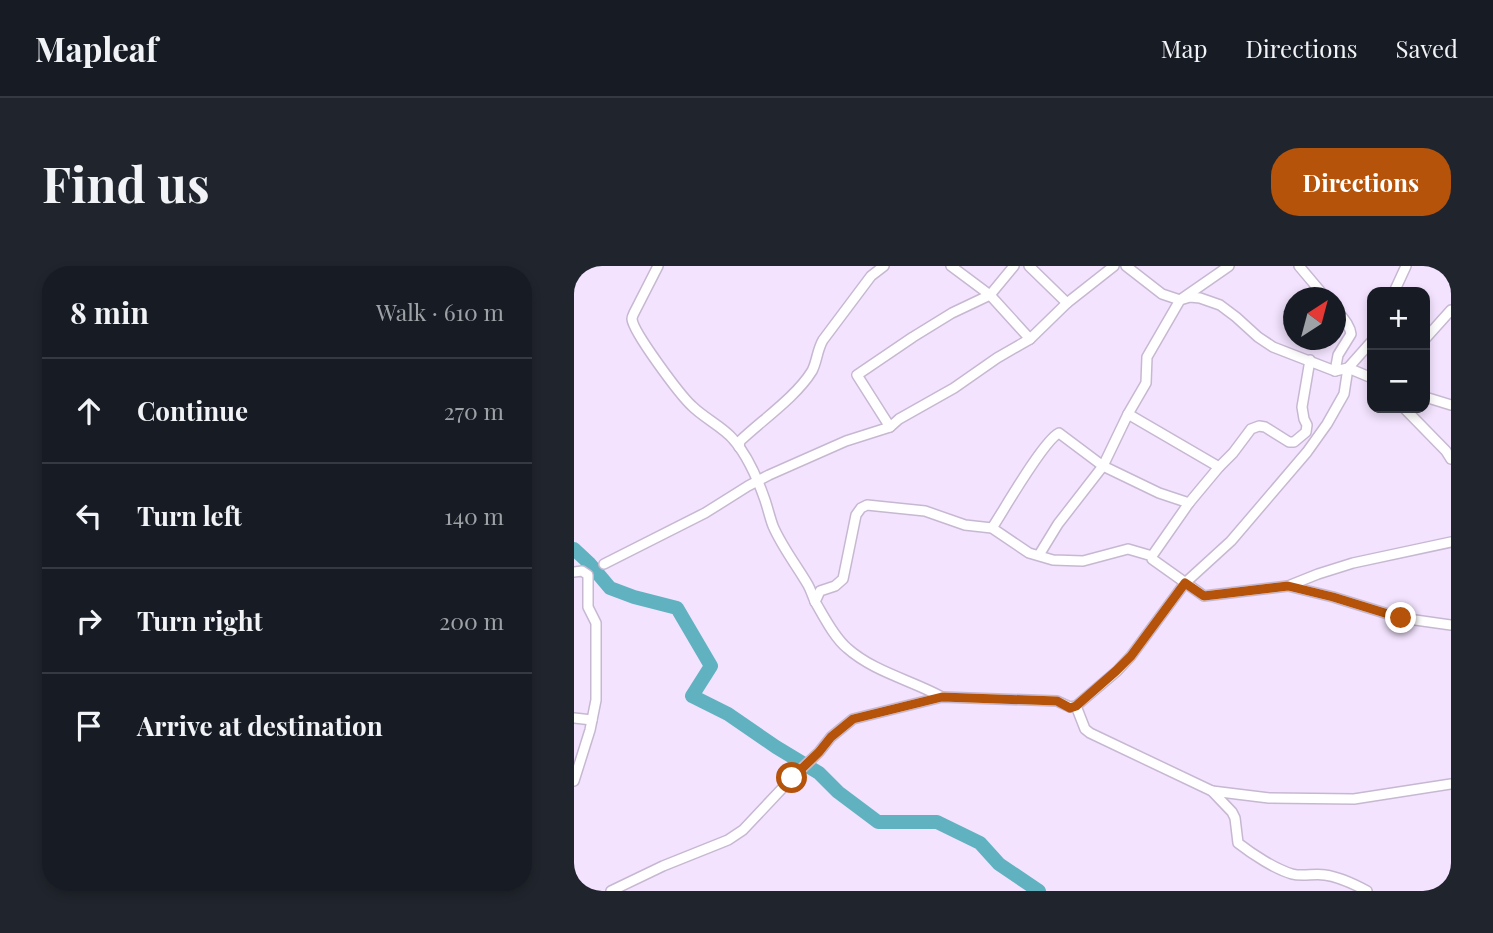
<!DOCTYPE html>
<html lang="en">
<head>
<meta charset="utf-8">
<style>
	:root { --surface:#171b24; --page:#20242c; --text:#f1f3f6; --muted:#9ea1a6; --line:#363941; --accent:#b45309 }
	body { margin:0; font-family:"Playfair Display",serif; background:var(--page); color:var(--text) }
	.controls { position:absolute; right:21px; top:21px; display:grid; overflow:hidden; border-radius:14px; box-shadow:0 4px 10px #0003 }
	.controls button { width:63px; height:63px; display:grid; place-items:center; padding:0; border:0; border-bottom:2px solid var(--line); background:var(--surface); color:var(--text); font:35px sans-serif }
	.compass { position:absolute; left:709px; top:21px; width:63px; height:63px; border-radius:50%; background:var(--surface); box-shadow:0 4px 10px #0003; rotate:36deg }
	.stop { position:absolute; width:21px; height:21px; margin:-16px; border:5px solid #b45309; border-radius:50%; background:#fff }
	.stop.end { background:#b45309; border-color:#fff; box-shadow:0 2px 7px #0008 }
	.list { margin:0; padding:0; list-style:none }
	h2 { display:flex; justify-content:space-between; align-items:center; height:91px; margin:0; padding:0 28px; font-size:30px }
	h2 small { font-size:23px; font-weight:400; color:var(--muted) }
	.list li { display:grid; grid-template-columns:46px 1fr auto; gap:21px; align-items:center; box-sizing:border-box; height:105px; padding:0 28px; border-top:2px solid var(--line) }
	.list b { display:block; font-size:26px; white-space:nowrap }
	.list em { font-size:23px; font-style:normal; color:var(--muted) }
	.icon { flex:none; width:38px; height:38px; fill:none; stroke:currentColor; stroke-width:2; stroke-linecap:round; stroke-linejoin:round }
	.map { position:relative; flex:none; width:877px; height:625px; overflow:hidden; border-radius:28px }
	header { display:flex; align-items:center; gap:42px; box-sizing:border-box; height:98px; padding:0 35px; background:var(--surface); border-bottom:2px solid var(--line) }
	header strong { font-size:33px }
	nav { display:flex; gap:38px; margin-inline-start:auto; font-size:24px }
	.intro { display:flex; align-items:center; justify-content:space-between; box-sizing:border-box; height:168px; padding:0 42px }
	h1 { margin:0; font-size:49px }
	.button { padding:18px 32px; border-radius:28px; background:var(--accent); color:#fff; font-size:24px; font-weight:700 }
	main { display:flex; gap:42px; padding:0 42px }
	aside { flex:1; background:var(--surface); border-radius:28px; box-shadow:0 4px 10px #0003 }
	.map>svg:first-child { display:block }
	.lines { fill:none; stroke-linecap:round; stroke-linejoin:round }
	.river { stroke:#60b2c1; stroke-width:14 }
	.minor-casing { stroke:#c7b8d2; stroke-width:12 }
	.minor { stroke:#fff; stroke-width:9 }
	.route { stroke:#b45309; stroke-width:9 }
</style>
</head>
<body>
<header>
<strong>Mapleaf</strong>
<nav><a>Map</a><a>Directions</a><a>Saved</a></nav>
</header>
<div class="intro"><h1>Find us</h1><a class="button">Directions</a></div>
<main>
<aside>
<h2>8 min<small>Walk · 610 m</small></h2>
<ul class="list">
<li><svg class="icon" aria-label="ahead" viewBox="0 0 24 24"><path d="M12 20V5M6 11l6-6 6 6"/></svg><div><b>Continue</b></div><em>270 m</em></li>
<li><svg class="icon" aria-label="left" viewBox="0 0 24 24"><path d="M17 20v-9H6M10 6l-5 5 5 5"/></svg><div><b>Turn left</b></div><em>140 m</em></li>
<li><svg class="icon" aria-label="right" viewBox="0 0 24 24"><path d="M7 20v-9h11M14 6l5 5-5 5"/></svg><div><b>Turn right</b></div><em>200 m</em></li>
<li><svg class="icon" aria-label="arrive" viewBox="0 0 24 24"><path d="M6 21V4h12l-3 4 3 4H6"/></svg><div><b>Arrive at destination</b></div></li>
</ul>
</aside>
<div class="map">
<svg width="877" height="625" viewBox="0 0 877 625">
	<rect width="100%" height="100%" fill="#f3e3fe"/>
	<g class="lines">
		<!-- river -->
		<polyline class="river" points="0,283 15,297 36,322 60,331 103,342 137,400 118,430 154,448 202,481 245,507 264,526 304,556 363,556 406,577 425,598 465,625"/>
		<!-- minor casing -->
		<g class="minor-casing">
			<g id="minor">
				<path d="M84 0 60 47C59 49 58 51 58 53 59 66 106 129 118 140 130 152 149 161 159 173 174 190 184 214 191 234 194 243 196 252 199 260 208 281 223 300 234 319 238 326 239 333 243 339 251 353 261 372 273 382 300 406 337 414 368 431"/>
				<polyline points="377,0 416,29 456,73"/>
				<polyline points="455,0 493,37"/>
				<polyline points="552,0 588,28 606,34 655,0"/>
				<polyline points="725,0 752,32"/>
				<polyline points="820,26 832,0"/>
				<polyline points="851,73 877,44"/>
				<path d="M761 105 764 89 777 68C776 59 768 51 762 43"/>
				<polyline points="851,131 877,139"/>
				<polyline points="830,142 872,185 877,193"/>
				<polyline points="554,148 645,201"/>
				<polyline points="316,161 283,109 339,71 378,47 416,29 440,0"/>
				<path d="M165 181 166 175C188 154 222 131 238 105 243 96 243 84 249 74L297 10 310 0"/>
				<path d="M418 262C430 244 469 175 485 167L529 200 585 227 615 237"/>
				<polyline points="465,289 484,258 529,200 554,148 572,117 573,91 606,34 616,31 626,32 646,39 662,51 684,71 699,81 761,105 774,102 798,112"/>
				<polyline points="578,290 615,237 645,201 659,187 677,163 685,160 691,161 715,176 720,176 732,166 733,159 730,153 728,141 736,94"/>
				<polyline points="30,298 131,247 174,220 195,209 272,175 316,161 325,153 380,122 423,92 456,73 493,37 540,0"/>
				<polyline points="0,306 8,305 14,309 14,341 22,357 22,434 16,464 0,515"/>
				<polyline points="714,320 759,331 827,352 877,359"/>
				<polyline points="241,336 246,325 261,320 269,313 282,249 287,242 293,239 351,245 391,259 418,262 455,287 479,294 509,295 554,283 578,290 578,293 630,330 714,320 744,308 779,297 877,276"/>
				<path d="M502 440 511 463 516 467 638 525 658 546 661 552 664 577C678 588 701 603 718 608 729 611 740 607 751 609 766 611 780 618 793 625"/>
				<polyline points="0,452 18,454"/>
				<polyline points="638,525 695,532 780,533 877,518"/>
				<polyline points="37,625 89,600 154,574 169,564 218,512 245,486 257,471 279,453 368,431 483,435 496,441 502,440 543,405 557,390 611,317 657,275 733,186 753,158 770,128 774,102 798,75"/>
			</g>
		</g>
		<!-- minor -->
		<use href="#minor" class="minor"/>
	</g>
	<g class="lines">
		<!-- route -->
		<polyline class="route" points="218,512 245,486 257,471 279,453 368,431 483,435 496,442 502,440 542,405 557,390 611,317 630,330 714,320 759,331 827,352"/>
	</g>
</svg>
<div class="controls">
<button>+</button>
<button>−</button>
</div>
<svg class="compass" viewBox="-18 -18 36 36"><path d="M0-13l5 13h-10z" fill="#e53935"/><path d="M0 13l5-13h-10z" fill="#9ea1a6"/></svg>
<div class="stop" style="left:218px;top:512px"></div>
<div class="stop end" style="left:827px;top:352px"></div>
</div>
</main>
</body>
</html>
